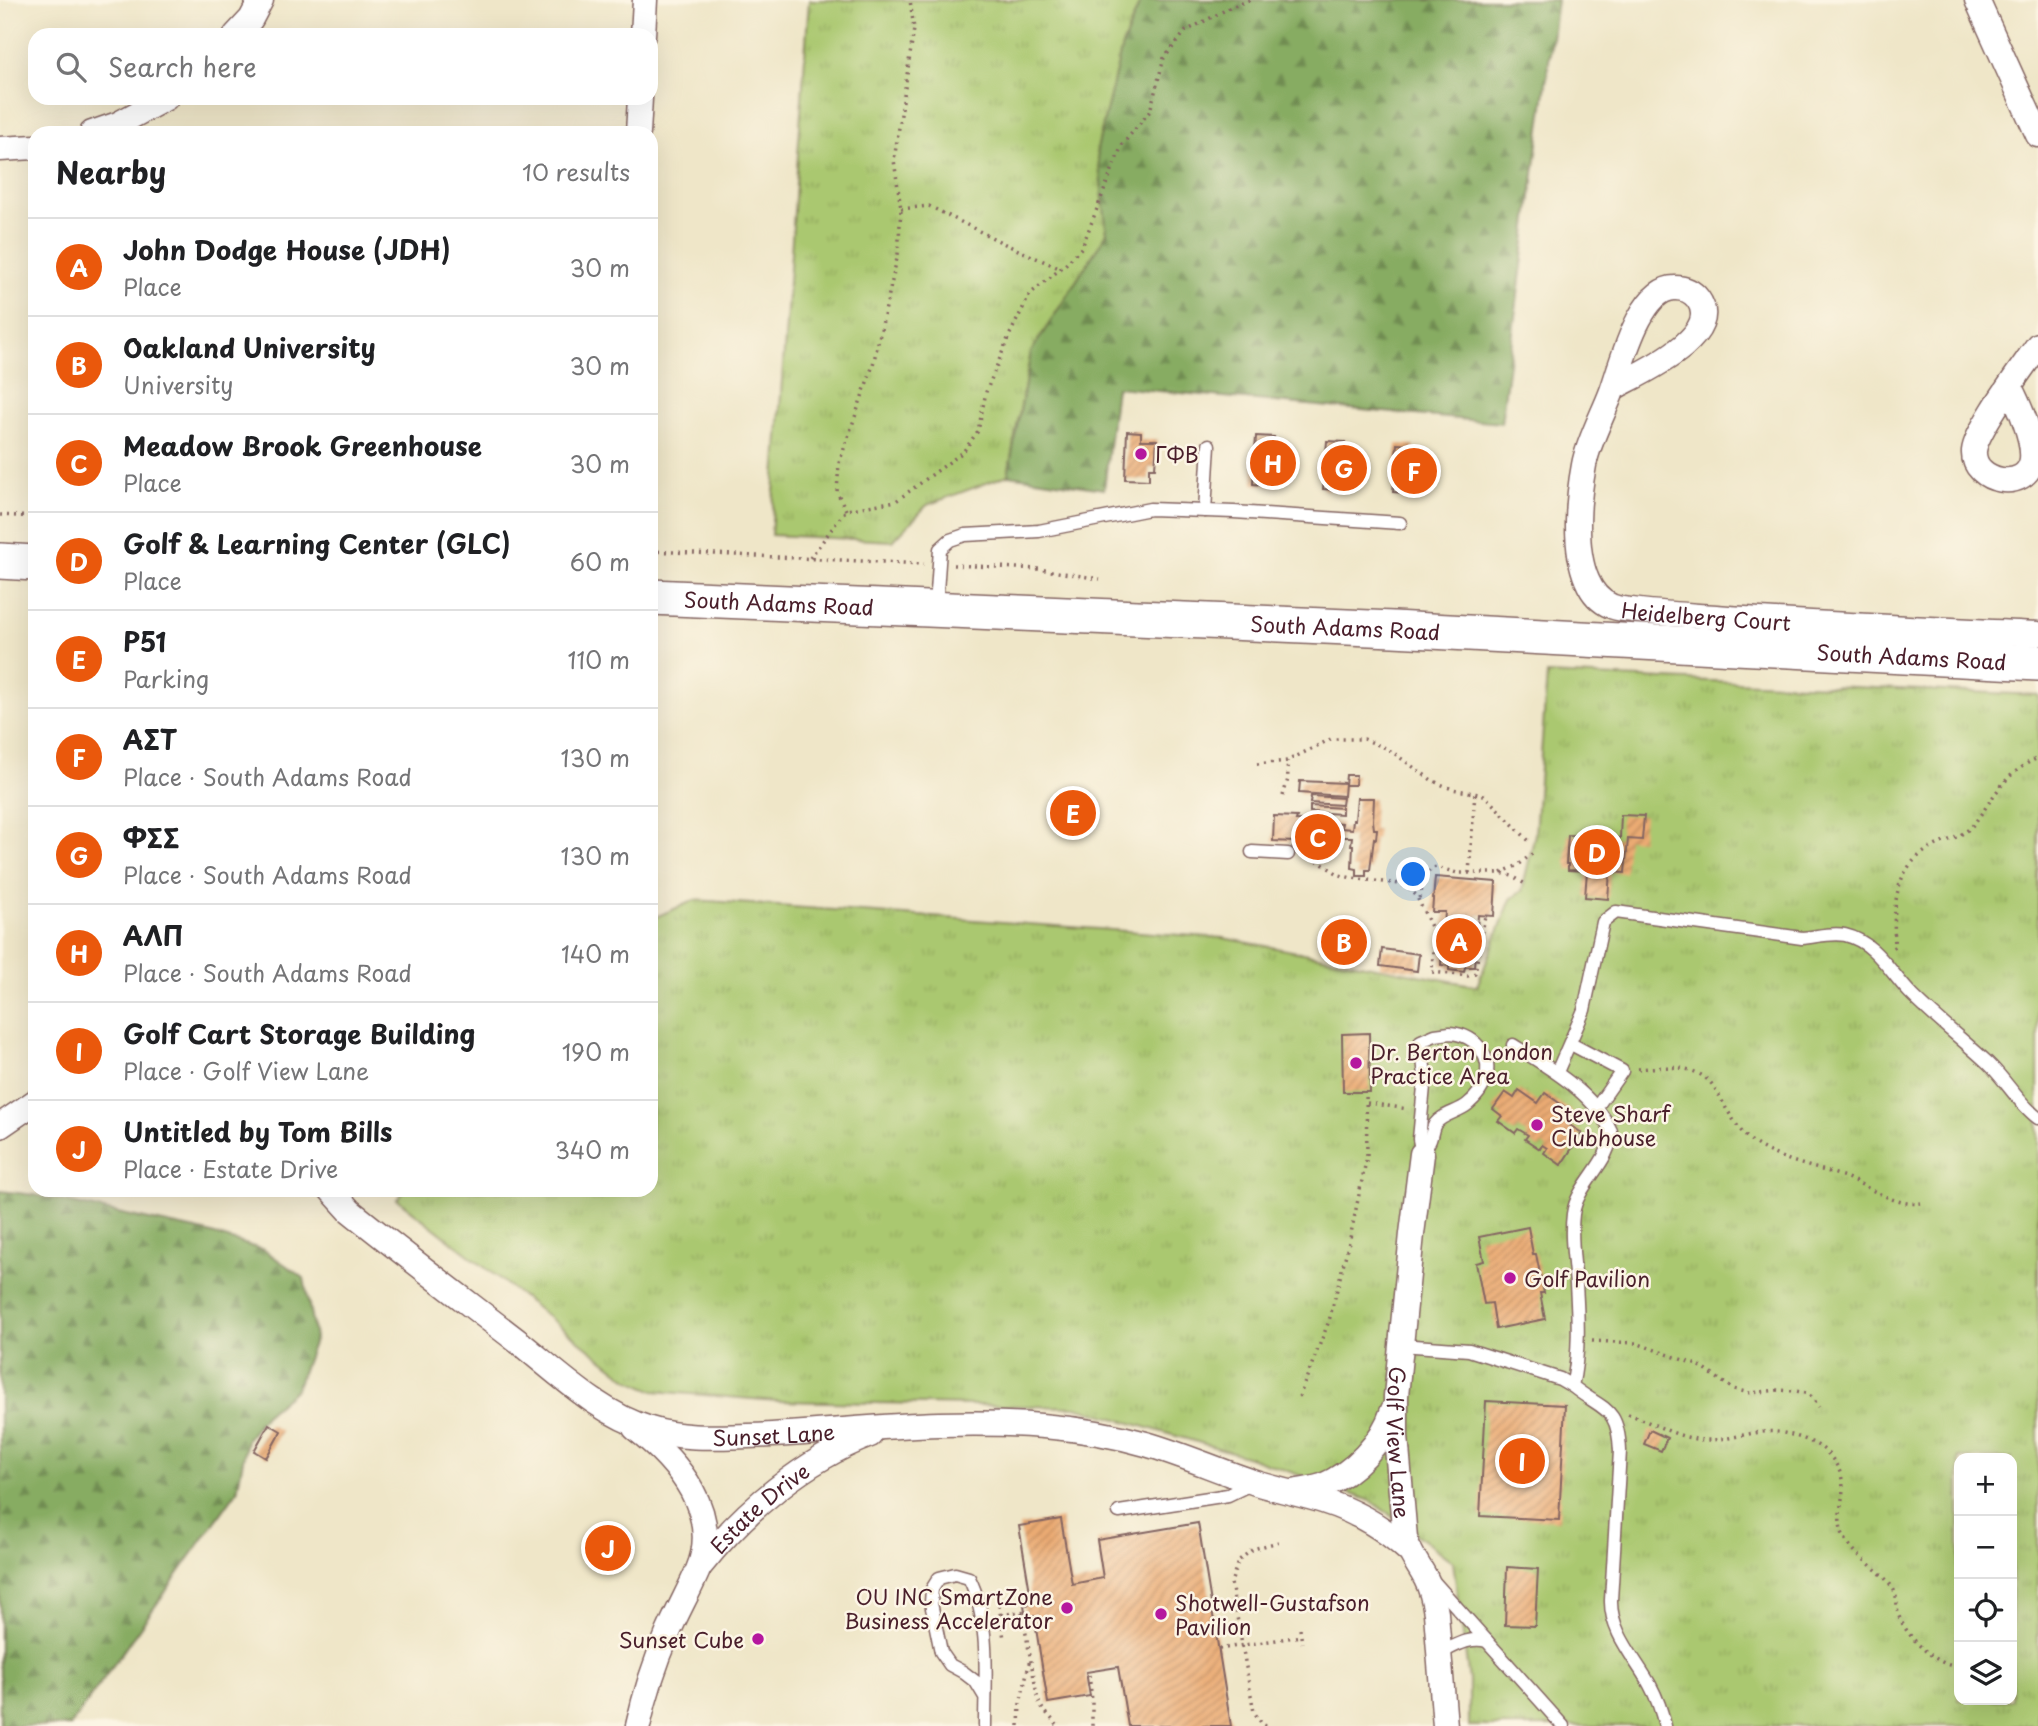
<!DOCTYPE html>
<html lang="en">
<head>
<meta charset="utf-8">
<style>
	:root { --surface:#fff; --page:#f2f2f2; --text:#202124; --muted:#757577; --line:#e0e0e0; --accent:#ea580c }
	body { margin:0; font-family:"Playpen Sans",sans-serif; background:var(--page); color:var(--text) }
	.controls { position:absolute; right:21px; bottom:21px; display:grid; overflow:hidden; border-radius:14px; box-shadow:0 7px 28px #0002 }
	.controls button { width:63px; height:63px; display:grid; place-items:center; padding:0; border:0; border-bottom:2px solid var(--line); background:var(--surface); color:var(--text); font:35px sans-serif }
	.you { position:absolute; left:1414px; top:875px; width:24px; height:24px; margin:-18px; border:5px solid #fff; border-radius:50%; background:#1a73e8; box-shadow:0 0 0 10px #1a73e833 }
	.badge { display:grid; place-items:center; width:46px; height:46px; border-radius:50%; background:var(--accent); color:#fff; font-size:23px; font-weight:700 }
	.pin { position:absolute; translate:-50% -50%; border:4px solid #fff; box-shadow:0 2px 7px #0006 }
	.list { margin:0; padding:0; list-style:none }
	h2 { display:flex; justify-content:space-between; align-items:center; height:91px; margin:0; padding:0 28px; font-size:30px }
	h2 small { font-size:23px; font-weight:400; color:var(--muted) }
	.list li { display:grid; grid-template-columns:46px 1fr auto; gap:21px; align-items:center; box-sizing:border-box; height:98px; padding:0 28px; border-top:2px solid var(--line) }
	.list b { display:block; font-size:26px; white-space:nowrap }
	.list p { margin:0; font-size:23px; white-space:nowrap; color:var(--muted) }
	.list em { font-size:23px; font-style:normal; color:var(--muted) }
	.icon { flex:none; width:38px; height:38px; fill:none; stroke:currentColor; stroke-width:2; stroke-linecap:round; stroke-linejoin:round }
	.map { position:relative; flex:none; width:2038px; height:1726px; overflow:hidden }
	.search { position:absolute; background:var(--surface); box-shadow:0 7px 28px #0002; left:28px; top:28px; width:630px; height:77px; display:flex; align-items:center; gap:18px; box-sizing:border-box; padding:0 24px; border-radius:21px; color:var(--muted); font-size:26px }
	.panel { position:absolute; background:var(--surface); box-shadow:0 7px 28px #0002; left:28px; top:126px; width:630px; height:1071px; border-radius:21px }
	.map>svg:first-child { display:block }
	.grass { fill:url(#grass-tufts); stroke:#7a744d; stroke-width:2; fill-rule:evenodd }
	.forest { fill:url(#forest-firs); stroke:#686646; stroke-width:2 }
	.building { fill:url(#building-hatch) }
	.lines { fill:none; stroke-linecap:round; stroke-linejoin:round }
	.service-casing { stroke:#846562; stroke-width:15 }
	.minor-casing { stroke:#846562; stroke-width:27 }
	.secondary-casing { stroke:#846562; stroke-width:38 }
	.path { stroke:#846562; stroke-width:3.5; stroke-dasharray:2 5; stroke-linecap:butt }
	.service { stroke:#fff; stroke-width:12 }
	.minor { stroke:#fff; stroke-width:24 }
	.secondary { stroke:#fff; stroke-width:35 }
	.poi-dot { fill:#b5179e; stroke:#fcf5e5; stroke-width:2.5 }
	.labels { text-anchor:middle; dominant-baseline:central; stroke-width:5; stroke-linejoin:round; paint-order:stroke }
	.poi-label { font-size:21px; fill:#4a1f2b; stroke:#fcf5e5; text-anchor:start }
	.street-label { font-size:21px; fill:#4a1f2b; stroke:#fcf5e5 }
</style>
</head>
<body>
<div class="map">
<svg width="2038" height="1726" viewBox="0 0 2038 1726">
	<defs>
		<pattern id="grass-tufts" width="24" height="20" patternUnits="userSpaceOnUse" patternTransform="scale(1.75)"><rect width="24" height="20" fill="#aac86f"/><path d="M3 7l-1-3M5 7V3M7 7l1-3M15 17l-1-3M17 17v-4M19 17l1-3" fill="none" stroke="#94ab60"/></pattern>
		<pattern id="forest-firs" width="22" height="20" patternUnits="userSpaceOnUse" patternTransform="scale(1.75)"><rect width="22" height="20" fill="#87ac62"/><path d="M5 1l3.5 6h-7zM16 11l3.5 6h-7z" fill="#708b51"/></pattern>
		<pattern id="building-hatch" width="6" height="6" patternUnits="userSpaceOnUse" patternTransform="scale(1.75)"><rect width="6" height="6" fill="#ebab73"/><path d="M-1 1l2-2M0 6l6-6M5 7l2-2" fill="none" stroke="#c08b5f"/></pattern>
	</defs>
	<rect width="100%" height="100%" fill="#fcf5e5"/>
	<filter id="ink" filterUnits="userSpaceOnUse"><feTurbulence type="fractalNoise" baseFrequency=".0143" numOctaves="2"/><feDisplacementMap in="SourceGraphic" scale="14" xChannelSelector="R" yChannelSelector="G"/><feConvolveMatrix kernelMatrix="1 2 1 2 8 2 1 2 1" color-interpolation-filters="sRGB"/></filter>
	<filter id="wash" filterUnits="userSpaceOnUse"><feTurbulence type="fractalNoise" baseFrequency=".00686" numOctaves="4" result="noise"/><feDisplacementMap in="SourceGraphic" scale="28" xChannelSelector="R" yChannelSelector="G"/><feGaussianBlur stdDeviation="1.57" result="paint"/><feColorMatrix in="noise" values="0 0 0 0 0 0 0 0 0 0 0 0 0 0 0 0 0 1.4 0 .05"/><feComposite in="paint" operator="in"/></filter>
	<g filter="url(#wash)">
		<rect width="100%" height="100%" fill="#efe6c8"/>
		<!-- grass -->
		<g class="grass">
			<polygon points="809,0 1141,0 1122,46 1107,233 1031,352 1008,475 927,505 893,541 771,535"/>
			<path d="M1547 674 2038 695V1726H1469V1680L1453 1562 1371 1501 1249 1457 1076 1407 777 1401 654 1391 628 1379 397 1199 405 1190H651V919L695 900 1223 938 1477 986 1511 899 1522 891 1535 834ZM1959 1458H2012V1700H1959Z"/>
		</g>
		<!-- forest -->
		<g class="forest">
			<polygon points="1141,0 1557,0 1501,423 1116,387 1104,489 1008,475 1031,352 1107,233 1097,149 1122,46"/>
			<polygon points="0,1191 35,1195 205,1232 264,1250 304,1278 315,1338 296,1389 265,1415 247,1439 237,1491 70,1726 0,1726"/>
		</g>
		<g id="blocks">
			<!-- building -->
			<g class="building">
				<polygon points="1127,431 1141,432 1141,440 1157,440 1155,468 1149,468 1149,480 1125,479"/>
				<polygon points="1256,436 1274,437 1273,443 1283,443 1283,447 1293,448 1292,478 1279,477 1279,486 1253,484"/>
				<polygon points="1327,441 1345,442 1344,448 1353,449 1353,452 1364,453 1362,483 1350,482 1349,491 1323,489"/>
				<polygon points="1397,444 1414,445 1414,451 1423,451 1423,455 1434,456 1432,486 1420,485 1419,494 1393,492"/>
				<polygon points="1346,775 1356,775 1355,785 1345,785"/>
				<polygon points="1300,781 1345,783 1344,796 1299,793"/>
				<polygon points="1311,796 1343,798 1342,805 1310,803"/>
				<polygon points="1357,798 1374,798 1373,821 1374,829 1377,829 1376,839 1374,838 1370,870 1366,870 1366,876 1357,876 1357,869 1352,868 1353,845 1351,845 1352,837 1341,837 1341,840 1295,838 1295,842 1273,841 1274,816 1297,817 1296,820 1342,823 1341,828 1352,829 1353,820 1355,820"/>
				<polygon points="1310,806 1342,808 1342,814 1310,812"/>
				<polygon points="1621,815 1644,816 1642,840 1628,839 1625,873 1610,872 1608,899 1585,897 1587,871 1568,870 1568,864 1566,864 1568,835 1620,838"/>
				<polygon points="1435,877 1496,882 1494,916 1478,915 1474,967 1465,967 1464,972 1449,970 1449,966 1441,965 1445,912 1432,912"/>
				<polygon points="1382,949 1419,954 1417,971 1380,966"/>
				<polygon points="1369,1033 1370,1092 1343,1092 1342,1034"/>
				<polygon points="1519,1090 1538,1103 1545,1093 1572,1112 1565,1122 1582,1133 1561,1165 1544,1153 1547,1148 1542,1145 1540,1149 1525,1139 1528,1135 1518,1129 1515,1133 1498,1121 1502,1116 1493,1109 1505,1092 1514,1098"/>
				<polygon points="1528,1227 1533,1254 1536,1254 1544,1293 1540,1293 1545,1319 1496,1329 1492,1303 1484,1304 1476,1263 1484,1261 1479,1237"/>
				<polygon points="1486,1401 1565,1405 1559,1520 1480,1516"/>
				<polygon points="269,1424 281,1431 266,1458 254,1451"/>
				<polygon points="1650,1430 1667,1438 1661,1451 1644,1444"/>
				<polygon points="1061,1519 1072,1584 1103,1578 1097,1540 1198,1523 1231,1726 1128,1726 1118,1667 1086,1672 1090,1696 1048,1703 1034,1616 1026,1617 1024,1605 1032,1604 1019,1526"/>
				<polygon points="1507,1567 1538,1569 1535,1626 1505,1625"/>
			</g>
		</g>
	</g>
	<g filter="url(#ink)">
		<use href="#blocks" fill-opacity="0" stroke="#846562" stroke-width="2"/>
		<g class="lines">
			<!-- service casing -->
			<g class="service-casing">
				<g id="service">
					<polyline points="1205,511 1209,445"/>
					<polyline points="936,606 940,549 950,540 965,535 1039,531 1150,509 1234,512 1400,523"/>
					<polyline points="1252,852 1288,854"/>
					<path d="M1450 1033C1463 1034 1475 1040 1482 1051 1494 1070 1484 1091 1468 1104 1459 1112 1442 1114 1435 1124 1432 1129 1432 1135 1430 1140 1428 1145 1425 1150 1422 1154L1419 1139 1425 1076 1421 1041 1435 1035Z"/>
					<polyline points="1571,1044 1622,1071 1596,1108"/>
					<path d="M1513 1045C1547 1066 1594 1093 1611 1131 1612 1162 1577 1183 1573 1214 1570 1237 1574 1260 1576 1284 1578 1317 1580 1353 1572 1386 1603 1411 1618 1405 1620 1451L1611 1600C1610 1632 1635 1658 1650 1685 1657 1698 1662 1712 1665 1726"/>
					<path d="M1557 1072 1584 1010 1603 922 1616 912 1802 938C1816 937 1831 932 1845 935 1876 942 1891 974 1912 995 1936 1019 1963 1040 1988 1063 2006 1080 2018 1103 2038 1118"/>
					<polyline points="1401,1345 1469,1350 1560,1379 1572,1386"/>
					<polyline points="1119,1512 1228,1495 1253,1483"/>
					<polyline points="1435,1583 1563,1726"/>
					<path d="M1440 1653C1455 1646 1470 1636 1487 1641"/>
					<path d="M985 1697 976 1682 963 1672 950 1665 941 1652 931 1603 932 1589 939 1578 955 1574 969 1578C991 1621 985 1679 985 1726"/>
				</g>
			</g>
			<!-- minor casing -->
			<g class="minor-casing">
				<g id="minor">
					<polyline points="1977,0 2038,135"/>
					<polyline points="236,35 251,19 261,0"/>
					<polyline points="643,35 645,0"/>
					<polyline points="92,133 118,124 166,98"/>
					<polyline points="638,133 640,98"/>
					<polyline points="0,149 35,147"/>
					<path d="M2010 387C2019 405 2034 439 2032 459 2028 493 1972 483 1974 451 1976 429 2024 366 2038 345"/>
					<path id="s1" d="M1613 388C1638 374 1725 337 1698 299 1692 291 1685 288 1675 288 1640 288 1622 363 1612 391 1604 413 1588 442 1584 465 1578 497 1573 548 1587 580 1592 592 1599 601 1611 606 1617 609 1625 609 1632 610 1660 614 1688 615 1716 617 1823 625 1931 629 2038 634"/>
					<polyline points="0,1126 35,1102"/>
					<path id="s2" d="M1422 1154 1412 1234 1396 1396V1436L1405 1538C1409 1554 1419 1565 1426 1579 1432 1590 1434 1601 1436 1613L1445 1726"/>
					<path id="s3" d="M331 1190 350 1211C406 1256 463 1299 520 1343 560 1375 600 1414 650 1429 681 1439 715 1437 748 1436 812 1434 875 1426 939 1424 1009 1422 1079 1425 1146 1444 1184 1455 1219 1471 1256 1483 1278 1490 1301 1494 1323 1501 1355 1511 1383 1527 1408 1550"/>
					<path d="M635 1428C678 1461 722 1513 698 1570 689 1591 677 1612 668 1633 655 1663 645 1694 638 1726"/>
					<path d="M1294 1492C1303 1490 1313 1489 1322 1486 1354 1473 1382 1443 1393 1410"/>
					<path id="s4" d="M701 1565C745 1510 804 1460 870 1435"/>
				</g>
			</g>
			<!-- secondary casing -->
			<g class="secondary-casing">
				<g id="secondary">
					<polyline points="0,561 35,563"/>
					<path id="s5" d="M651 597 1393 629 2038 663"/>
				</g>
			</g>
			<!-- path -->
			<g class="path">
				<polyline points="901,209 929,206 1007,245 1059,268"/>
				<polyline points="846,510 837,492 839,463 873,365 898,254 901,209 894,160 914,29 910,0"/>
				<polyline points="0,515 35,517"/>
				<polyline points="651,551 924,564"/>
				<polyline points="810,558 846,510 896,501 963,452 978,431 986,392 1009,336 1030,294 1065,265 1082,247 1122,145 1150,111 1164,58 1186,31 1231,7 1250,0"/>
				<polyline points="953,565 1039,569 1100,579"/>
				<polyline points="1257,764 1287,761 1331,739 1364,739 1388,749 1433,781 1452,789 1484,795 1531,843"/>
				<polyline points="1283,796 1288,779 1287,761"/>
				<polyline points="1304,855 1311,857 1340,875 1352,878 1399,884 1408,888 1416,895 1434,933 1432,972 1468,976 1475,973 1485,916"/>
				<polyline points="1469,873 1475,793"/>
				<path d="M1501 873C1508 869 1516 867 1521 863 1526 859 1528 856 1534 853"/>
				<polyline points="1419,898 1427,874 1432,868 1437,867 1457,873 1501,873 1512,876 1527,885"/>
				<path d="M1893 948 1895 946C1893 908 1893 866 1933 847 1946 840 1960 838 1971 827 1976 822 1980 815 1984 810 2000 786 2011 770 2038 758"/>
				<path d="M1638 1069C1663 1067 1691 1063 1710 1082 1717 1090 1722 1101 1727 1110 1734 1120 1740 1132 1750 1140 1777 1161 1813 1166 1845 1177 1868 1186 1895 1207 1921 1203"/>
				<polyline points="1367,1103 1408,1109"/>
				<polyline points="1592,1341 1636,1343 1700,1366 1733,1389 1750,1393 1778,1390 1796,1391 1806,1393 1812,1397 1819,1407"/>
				<polyline points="1299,1397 1329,1321 1350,1238 1367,1156 1366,1092"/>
				<path d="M1628 1414C1654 1423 1677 1438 1704 1440 1724 1441 1742 1434 1762 1432 1776 1430 1790 1434 1804 1439 1814 1443 1823 1447 1830 1456 1856 1487 1833 1506 1842 1532 1852 1557 1879 1567 1892 1587 1898 1595 1896 1604 1898 1613 1904 1635 1936 1666 1959 1667"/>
				<polyline points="997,1592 1004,1639"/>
				<polyline points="1022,1612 1038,1700 1042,1708 1058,1726"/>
				<polyline points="1001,1615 1026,1611"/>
				<polyline points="1300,1629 1302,1643"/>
				<polyline points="1219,1649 1301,1636"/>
				<polyline points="1089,1675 1092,1700 1092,1726"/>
				<polyline points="1019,1726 1020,1704 1030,1659"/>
				<polyline points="1266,1726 1262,1724 1254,1712 1231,1583 1238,1561 1253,1549 1278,1542"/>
			</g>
			<!-- service -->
			<use href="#service" class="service"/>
			<!-- minor -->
			<use href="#minor" class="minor"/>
			<!-- secondary -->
			<use href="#secondary" class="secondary"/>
		</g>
	</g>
	<!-- markers -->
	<g class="poi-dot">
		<circle cx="1141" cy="454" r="7"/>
		<circle cx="1356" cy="1063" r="7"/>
		<circle cx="1537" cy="1125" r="7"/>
		<circle cx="1510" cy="1278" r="7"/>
		<circle cx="1067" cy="1608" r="7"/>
		<circle cx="1161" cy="1614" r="7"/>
		<circle cx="758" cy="1639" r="7"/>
	</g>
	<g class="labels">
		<!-- poi labels -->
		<g class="poi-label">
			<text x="1155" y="454">ΓΦB</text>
			<text x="1370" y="1051">Dr. Berton London<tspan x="1370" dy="24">Practice Area</tspan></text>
			<text x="1551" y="1113">Steve Sharf<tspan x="1551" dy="24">Clubhouse</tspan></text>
			<text x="1524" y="1278">Golf Pavilion</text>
			<text x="1053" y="1596" text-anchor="end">OU INC SmartZone<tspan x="1053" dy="24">Business Accelerator</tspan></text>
			<text x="1175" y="1602">Shotwell-Gustafson<tspan x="1175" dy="24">Pavilion</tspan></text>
			<text x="744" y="1639" text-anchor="end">Sunset Cube</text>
		</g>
		<!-- street labels -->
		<g class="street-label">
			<text stroke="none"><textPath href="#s5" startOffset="128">South Adams Road</textPath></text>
			<text stroke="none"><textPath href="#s1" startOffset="618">Heidelberg Court</textPath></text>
			<text stroke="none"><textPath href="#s5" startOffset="695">South Adams Road</textPath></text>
			<text stroke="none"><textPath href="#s5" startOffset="1262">South Adams Road</textPath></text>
			<text stroke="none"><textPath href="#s3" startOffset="525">Sunset Lane</textPath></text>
			<text stroke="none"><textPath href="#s2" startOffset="290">Golf View Lane</textPath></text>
			<text stroke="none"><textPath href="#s4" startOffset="82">Estate Drive</textPath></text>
		</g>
	</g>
</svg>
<div class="controls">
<button>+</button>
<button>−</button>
<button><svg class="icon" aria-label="locate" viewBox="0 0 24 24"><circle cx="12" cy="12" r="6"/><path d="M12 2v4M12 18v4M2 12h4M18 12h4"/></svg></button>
<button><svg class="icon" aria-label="layers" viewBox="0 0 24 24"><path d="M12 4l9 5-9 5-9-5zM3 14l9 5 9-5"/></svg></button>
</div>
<div class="you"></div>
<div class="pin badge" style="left:1459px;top:941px">A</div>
<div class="pin badge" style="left:1344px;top:942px">B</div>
<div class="pin badge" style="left:1318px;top:837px">C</div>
<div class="pin badge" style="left:1597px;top:852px">D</div>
<div class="pin badge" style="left:1073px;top:813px">E</div>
<div class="pin badge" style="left:1414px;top:471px">F</div>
<div class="pin badge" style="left:1344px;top:468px">G</div>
<div class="pin badge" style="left:1273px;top:463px">H</div>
<div class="pin badge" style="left:1522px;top:1461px">I</div>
<div class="pin badge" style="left:608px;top:1548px">J</div>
<div class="search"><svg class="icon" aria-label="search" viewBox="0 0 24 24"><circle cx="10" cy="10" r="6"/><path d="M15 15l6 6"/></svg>Search here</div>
<section class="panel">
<h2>Nearby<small>10 results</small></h2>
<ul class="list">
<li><span class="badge">A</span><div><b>John Dodge House (JDH)</b><p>Place</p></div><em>30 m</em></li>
<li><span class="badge">B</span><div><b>Oakland University</b><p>University</p></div><em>30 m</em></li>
<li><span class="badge">C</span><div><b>Meadow Brook Greenhouse</b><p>Place</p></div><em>30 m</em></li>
<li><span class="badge">D</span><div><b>Golf &amp; Learning Center (GLC)</b><p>Place</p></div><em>60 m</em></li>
<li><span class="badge">E</span><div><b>P51</b><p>Parking</p></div><em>110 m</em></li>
<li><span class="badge">F</span><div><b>AΣΤ</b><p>Place · South Adams Road</p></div><em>130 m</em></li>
<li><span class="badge">G</span><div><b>ΦΣΣ</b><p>Place · South Adams Road</p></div><em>130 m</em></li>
<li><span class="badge">H</span><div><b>AΛΠ</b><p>Place · South Adams Road</p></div><em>140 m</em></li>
<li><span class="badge">I</span><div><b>Golf Cart Storage Building</b><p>Place · Golf View Lane</p></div><em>190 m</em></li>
<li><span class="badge">J</span><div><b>Untitled by Tom Bills</b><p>Place · Estate Drive</p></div><em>340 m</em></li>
</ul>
</section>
</div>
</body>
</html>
